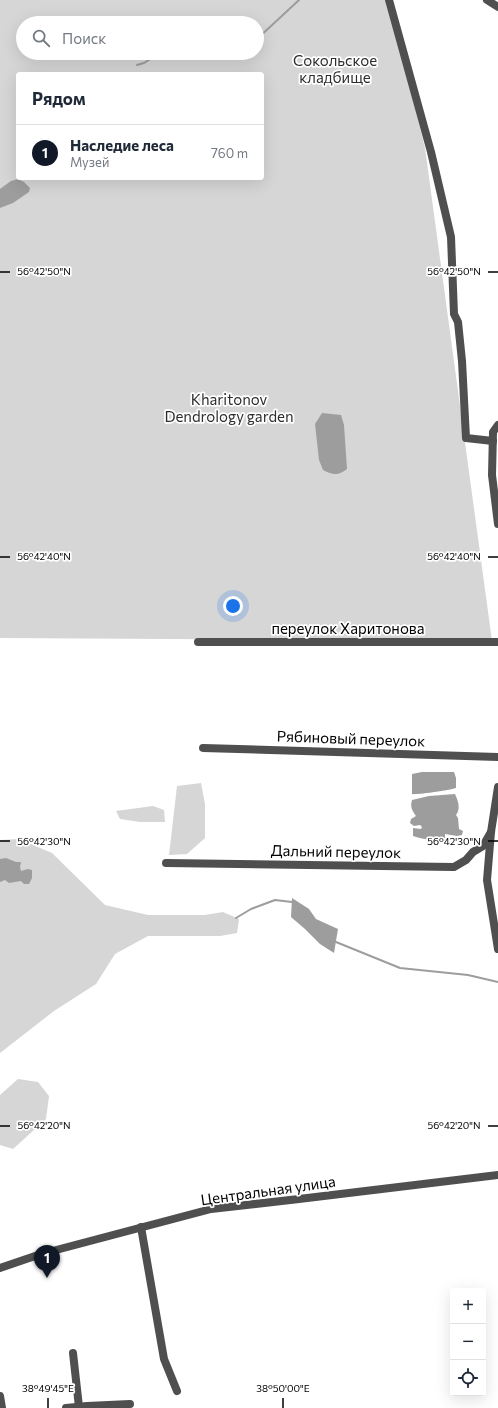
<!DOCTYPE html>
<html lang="ru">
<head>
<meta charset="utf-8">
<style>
	:root { --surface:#fff; --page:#f6f6f7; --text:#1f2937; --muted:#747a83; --line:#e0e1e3; --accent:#111827 }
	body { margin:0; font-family:Commissioner,sans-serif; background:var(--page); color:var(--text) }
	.controls { position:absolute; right:12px; bottom:12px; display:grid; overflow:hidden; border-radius:4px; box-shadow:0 4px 16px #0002 }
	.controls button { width:36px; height:36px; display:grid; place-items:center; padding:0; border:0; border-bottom:1px solid var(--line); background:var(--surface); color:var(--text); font:20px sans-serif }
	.you { position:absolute; left:233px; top:606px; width:14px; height:14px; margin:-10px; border:3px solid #fff; border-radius:50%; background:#1a73e8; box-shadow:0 0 0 6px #1a73e833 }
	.badge { display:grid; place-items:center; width:26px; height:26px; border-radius:50%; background:var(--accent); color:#fff; font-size:13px; font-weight:700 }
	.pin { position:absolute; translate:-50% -33px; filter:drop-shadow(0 1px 2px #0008) }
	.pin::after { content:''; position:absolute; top:21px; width:14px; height:12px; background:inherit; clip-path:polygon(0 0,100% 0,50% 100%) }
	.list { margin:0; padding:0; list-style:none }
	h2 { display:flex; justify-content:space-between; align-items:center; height:52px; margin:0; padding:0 16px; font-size:17px }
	h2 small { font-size:13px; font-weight:400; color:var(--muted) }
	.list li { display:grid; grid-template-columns:26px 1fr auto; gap:12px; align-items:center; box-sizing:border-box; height:56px; padding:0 16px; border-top:1px solid var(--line) }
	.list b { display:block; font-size:15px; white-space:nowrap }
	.list p { margin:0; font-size:13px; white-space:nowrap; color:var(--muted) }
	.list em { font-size:13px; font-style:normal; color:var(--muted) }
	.icon { flex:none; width:22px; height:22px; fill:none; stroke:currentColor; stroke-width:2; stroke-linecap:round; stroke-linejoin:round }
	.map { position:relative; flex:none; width:498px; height:1408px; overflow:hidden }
	.search { position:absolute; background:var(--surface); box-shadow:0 4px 16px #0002; left:16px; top:16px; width:248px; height:44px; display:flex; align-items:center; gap:10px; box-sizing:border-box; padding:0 14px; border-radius:22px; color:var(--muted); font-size:15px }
	.panel { position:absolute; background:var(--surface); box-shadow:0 4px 16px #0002; left:16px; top:72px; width:248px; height:108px; border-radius:4px }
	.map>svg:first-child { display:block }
	.green { fill:#d6d6d6; fill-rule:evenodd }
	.water { fill:#9d9d9d }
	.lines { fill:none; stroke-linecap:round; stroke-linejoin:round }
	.stream { stroke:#9d9d9d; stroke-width:2 }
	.minor { stroke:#4f4f4f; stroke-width:8 }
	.ticks { fill:none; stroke:#000; stroke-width:1.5 }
	.labels { text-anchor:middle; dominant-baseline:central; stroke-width:3.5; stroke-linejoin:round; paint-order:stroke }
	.park-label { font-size:15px; fill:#2d2d2d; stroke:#fff }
	.street-label { font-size:15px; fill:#000; stroke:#fff }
	.ticks-label { font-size:10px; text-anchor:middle; fill:#000; stroke:#fff; stroke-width:3.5; stroke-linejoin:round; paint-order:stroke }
</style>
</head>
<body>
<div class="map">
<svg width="498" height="1408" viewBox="0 0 498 1408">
	<rect width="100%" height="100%" fill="#fff"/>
	<!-- green -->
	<g class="green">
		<path d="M0 0H388L425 148 492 641 0 638ZM23 23H257V53H23ZM18 74H262V178H18Z"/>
		<polygon points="201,783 205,804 205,838 187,854 169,855 177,786"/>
		<polygon points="153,806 164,810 165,822 140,822 120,819 116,811"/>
		<polygon points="19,839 52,853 105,905 148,915 205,915 223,912 239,919 237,933 220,936 148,936 115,954 96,984 54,1011 0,1053 0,840"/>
		<polygon points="18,1079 38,1082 49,1096 46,1119 13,1149 0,1145 0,1095"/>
	</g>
	<!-- water -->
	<g class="water">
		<polygon points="18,179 24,182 30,188 29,192 13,203 0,208 0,189 11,181"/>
		<path d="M322 413 341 415 344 425 347 469C338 476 333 475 323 470L319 460 315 424Z"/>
		<path d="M422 772H454L456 778V788C451 790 416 795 412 794V774Z"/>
		<path d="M455 794C458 801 461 808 456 815L458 818 459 829 463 831 462 835 457 836 445 834V840C433 840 424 840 413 836V828L421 829 422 827 420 825 414 826 410 823 411 819 416 816C412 810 410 807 412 800L429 796Z"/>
		<polygon points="6,858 16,862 21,862 20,867 21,871 28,869 32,870 32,878 29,884 24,884 21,881 9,883 5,880 0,882 0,859"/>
		<polygon points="292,898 309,909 316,919 338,929 334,953 320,944 305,929 291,917"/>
	</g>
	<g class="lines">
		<!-- stream -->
		<g class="stream">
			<polyline points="257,39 299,0"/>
			<polyline points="137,65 144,63 152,58 166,53"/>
			<polyline points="236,918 251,909 275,900 292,902"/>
			<polyline points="336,942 400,968 468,975 498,982"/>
		</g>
		<!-- minor -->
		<g class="minor">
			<polyline points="389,0 431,152 451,237 454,314 458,322 462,361 466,438 493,441"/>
			<polyline points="487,0 498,7"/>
			<polyline points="498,425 493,432 492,475 498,524"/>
			<polyline points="198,642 498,642"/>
			<polyline points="203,748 498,757"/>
			<polyline points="498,787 491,832 487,880 498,949"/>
			<polyline points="166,863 454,867 466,860 473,852 483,846 491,832"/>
			<polyline points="141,1227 164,1359 177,1391"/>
			<polyline points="0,1268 41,1254 211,1209 299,1199 498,1175"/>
			<polyline points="73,1353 79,1407"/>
			<polyline points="0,1396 2,1408"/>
			<polyline points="66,1408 87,1406 130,1404"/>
		</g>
	</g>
	<!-- ticks -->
	<path class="ticks" d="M0 272H10M488 272H498M0 557H10M488 557H498M0 841H10M488 841H498M0 1126H10M488 1126H498M48 1398V1408M283 1398V1408"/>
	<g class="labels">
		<!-- park labels -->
		<g class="park-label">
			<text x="335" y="60">Сокольское<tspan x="335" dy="17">кладбище</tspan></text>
			<text x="229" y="399">Kharitonov<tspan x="229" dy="17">Dendrology garden</tspan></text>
		</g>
		<!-- street labels -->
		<g class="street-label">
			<text x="348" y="628">переулок Харитонова</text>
			<text transform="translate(351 738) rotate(2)">Рябиновый переулок</text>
			<text transform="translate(336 851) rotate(1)">Дальний переулок</text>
			<text transform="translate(268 1190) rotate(-8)">Центральная улица</text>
		</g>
	</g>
	<g class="ticks-label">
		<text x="44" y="275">56°42'50"N</text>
		<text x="454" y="275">56°42'50"N</text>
		<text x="44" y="560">56°42'40"N</text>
		<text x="454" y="560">56°42'40"N</text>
		<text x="44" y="845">56°42'30"N</text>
		<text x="454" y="845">56°42'30"N</text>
		<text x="44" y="1129">56°42'20"N</text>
		<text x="454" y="1129">56°42'20"N</text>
		<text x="48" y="1392">38°49'45"E</text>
		<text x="283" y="1392">38°50'00"E</text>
	</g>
</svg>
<div class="controls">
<button>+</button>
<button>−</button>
<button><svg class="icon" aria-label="locate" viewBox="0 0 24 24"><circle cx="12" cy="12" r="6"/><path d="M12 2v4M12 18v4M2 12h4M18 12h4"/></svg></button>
</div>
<div class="you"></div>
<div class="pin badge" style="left:47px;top:1278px">1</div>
<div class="search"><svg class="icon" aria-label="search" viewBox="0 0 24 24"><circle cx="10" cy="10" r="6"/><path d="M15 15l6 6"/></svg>Поиск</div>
<section class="panel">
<h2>Рядом<small></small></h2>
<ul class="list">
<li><span class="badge">1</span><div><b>Наследие леса</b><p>Музей</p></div><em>760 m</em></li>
</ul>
</section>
</div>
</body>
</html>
